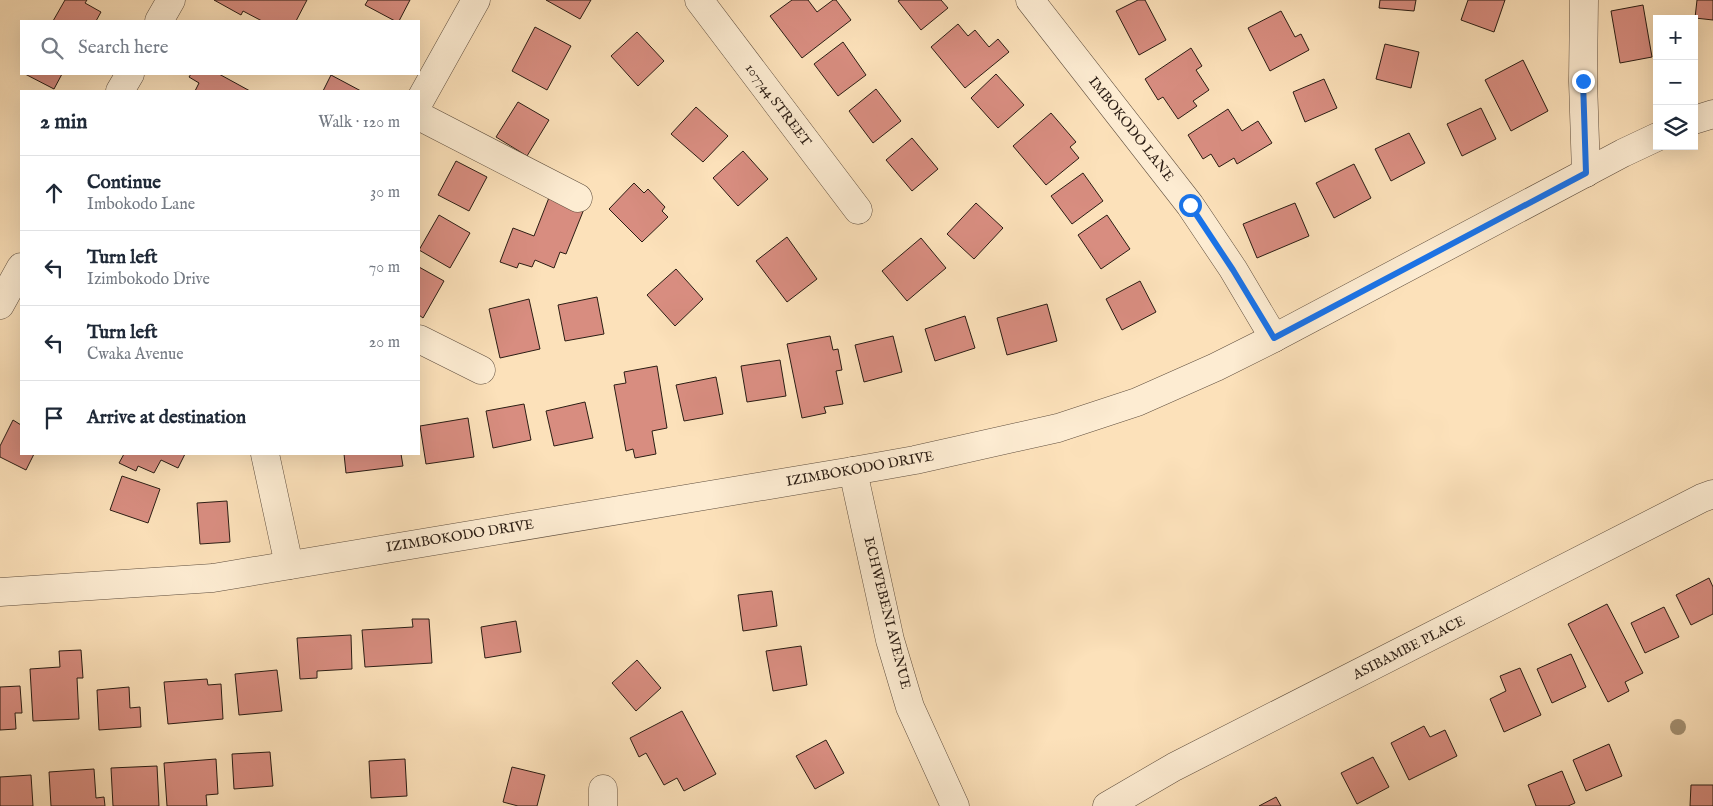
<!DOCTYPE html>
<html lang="en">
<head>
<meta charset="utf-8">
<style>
	:root { --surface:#fff; --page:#f6f6f7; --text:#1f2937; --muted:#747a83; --line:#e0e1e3 }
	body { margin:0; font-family:"IM FELL English",serif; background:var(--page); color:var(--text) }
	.controls { position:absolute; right:15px; top:15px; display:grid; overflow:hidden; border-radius:0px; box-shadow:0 5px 20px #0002 }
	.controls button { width:45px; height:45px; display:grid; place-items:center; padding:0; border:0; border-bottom:1px solid var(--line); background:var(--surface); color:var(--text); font:25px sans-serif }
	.stop { position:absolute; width:15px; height:15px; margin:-11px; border:4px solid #1a73e8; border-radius:50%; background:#fff }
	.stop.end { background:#1a73e8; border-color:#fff; box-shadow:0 1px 5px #0008 }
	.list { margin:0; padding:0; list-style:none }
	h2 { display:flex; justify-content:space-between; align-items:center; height:65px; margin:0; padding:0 20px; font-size:21px }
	h2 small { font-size:16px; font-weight:400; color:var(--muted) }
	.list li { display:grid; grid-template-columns:32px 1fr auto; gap:15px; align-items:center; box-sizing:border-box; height:75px; padding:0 20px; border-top:1px solid var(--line) }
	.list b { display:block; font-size:19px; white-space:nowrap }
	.list p { margin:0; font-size:16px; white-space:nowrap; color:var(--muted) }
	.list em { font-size:16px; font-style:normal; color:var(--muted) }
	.icon { flex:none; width:28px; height:28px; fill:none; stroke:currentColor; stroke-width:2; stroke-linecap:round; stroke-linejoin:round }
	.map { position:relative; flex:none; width:1713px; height:806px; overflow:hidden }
	.search { position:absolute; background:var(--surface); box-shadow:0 5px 20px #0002; left:20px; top:20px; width:400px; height:55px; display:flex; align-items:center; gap:12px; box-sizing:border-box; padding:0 18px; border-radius:0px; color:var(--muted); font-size:19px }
	.panel { position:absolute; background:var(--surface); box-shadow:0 5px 20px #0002; left:20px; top:90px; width:400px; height:365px; border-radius:0px }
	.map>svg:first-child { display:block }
	.building { fill:#d88d80; stroke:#2b1d14 }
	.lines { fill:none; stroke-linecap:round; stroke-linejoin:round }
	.minor-casing { stroke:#5f4e3e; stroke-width:29 }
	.minor { stroke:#fdecd2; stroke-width:28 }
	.tree { fill:#a39072 }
	.route { stroke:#1a73e8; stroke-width:6 }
	.labels { text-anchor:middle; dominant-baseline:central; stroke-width:4; stroke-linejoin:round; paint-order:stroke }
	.street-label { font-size:14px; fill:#2b1d14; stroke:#fdecd2 }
</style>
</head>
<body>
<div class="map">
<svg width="1713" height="806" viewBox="0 0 1713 806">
	<rect width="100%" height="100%" fill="#fce1ba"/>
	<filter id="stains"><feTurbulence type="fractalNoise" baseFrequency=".004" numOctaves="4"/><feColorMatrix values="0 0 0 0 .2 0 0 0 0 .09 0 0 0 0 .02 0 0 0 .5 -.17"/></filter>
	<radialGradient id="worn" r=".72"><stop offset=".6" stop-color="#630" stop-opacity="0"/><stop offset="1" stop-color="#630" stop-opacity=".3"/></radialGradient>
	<!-- building -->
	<g class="building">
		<polygon points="65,0 87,0 85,3 101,12 96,21 53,21"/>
		<polygon points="214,0 307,0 296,21 262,21 243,11 241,15"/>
		<polygon points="368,0 410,0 399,21 395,21 365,5"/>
		<polygon points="546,0 591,0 580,19"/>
		<polygon points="792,0 808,0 817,12 833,0 836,0 851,20 802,58 770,16"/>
		<polygon points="900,0 941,0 948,8 921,30 898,1"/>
		<polygon points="1138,0 1145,0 1166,40 1139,55 1116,11"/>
		<polygon points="1380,0 1416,0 1414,11 1379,8"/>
		<polygon points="1468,0 1505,0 1494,32 1461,20"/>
		<polygon points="1697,0 1713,0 1713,20 1695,18"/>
		<polygon points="1643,5 1652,57 1620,63 1611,11"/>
		<polygon points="1281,11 1295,37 1301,34 1309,50 1270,71 1248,28"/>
		<polygon points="958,24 968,36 975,30 989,47 998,39 1009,52 965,88 931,47"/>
		<polygon points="535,27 571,46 547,90 512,71"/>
		<polygon points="637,32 664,61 638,86 611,56"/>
		<polygon points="843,42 866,75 838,96 814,64"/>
		<polygon points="1385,44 1419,52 1411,88 1376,79"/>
		<polygon points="1191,48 1202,66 1196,70 1209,90 1193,101 1197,106 1178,119 1163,97 1158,100 1145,79"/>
		<polygon points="1523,60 1548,111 1511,131 1485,80"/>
		<polygon points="25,74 62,74 54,89"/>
		<polygon points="191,74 219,74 250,91 195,91 199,83 189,77"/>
		<polygon points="996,74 1024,105 998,128 971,98"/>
		<polygon points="331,75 361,91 323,91"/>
		<polygon points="1324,79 1337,108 1305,122 1293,92"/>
		<polygon points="876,89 901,121 873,143 849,111"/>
		<polygon points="518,102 549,120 527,156 496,137"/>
		<polygon points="696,107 728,136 703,162 671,134"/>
		<polygon points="1481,108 1496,139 1462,156 1447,124"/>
		<polygon points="1228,109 1242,131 1258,121 1272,143 1237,164 1234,158 1219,167 1211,154 1203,159 1188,135"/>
		<polygon points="1051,113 1076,142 1070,147 1079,158 1046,185 1013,146"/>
		<polygon points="1409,133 1425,163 1391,181 1375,149"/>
		<polygon points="912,138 938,169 912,191 886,160"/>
		<polygon points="743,151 768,179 738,206 713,178"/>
		<polygon points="456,161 487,177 469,211 438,195"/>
		<polygon points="1354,164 1371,198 1334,218 1316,183"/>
		<polygon points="1083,173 1103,201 1072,224 1051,196"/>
		<polygon points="634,183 644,193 648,189 665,207 662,211 668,217 642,242 609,209"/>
		<polygon points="550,195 584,209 566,254 560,252 554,268 535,260 532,267 519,263 517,268 500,262 513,228 534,236"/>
		<polygon points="976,203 1003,228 974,259 947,234"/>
		<polygon points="1295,203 1309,236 1257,258 1243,224"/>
		<polygon points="439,215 470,233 450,268 419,250"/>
		<polygon points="1107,215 1130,249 1101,269 1078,235"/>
		<polygon points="787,237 817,279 787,302 756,261"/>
		<polygon points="921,238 946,268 907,301 882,271"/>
		<polygon points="419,267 444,281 423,318 419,315"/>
		<polygon points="676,269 703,299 675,326 647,295"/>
		<polygon points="1140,281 1156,312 1122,330 1106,299"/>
		<polygon points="597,297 604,334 565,341 558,305"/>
		<polygon points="529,299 540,349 500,358 489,309"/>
		<polygon points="1047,304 1057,341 1007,355 997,318"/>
		<polygon points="965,316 975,348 935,361 925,329"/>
		<polygon points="830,336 833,350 838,349 842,370 836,371 843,404 824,407 826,413 802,418 787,344"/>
		<polygon points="893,336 902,372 864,382 855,345"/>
		<polygon points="780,360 786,396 747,402 741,366"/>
		<polygon points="657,366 667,428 652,431 656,454 635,458 633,449 626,451 614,385 626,383 624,372"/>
		<polygon points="716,377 723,414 684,421 676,385"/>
		<polygon points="585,402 593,438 554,446 546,411"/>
		<polygon points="524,404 531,440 493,448 486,411"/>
		<polygon points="468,418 474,457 426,464 420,426"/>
		<polygon points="13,420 21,425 21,454 34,454 26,470 0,457 0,446"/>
		<polygon points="124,454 185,454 178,468 161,460 154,473 138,466 136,471 119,463"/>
		<polygon points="344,454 401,454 403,466 346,473"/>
		<polygon points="122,476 160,489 148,523 110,510"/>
		<polygon points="227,501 230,542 200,544 197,503"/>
		<polygon points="1709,578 1713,587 1713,614 1691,625 1676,595"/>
		<polygon points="772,591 777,626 743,631 738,595"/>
		<polygon points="1607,604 1643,673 1625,682 1629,691 1608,702 1568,624"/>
		<polygon points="1664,607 1679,637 1645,653 1631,623"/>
		<polygon points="412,619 429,619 432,663 365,667 362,630 413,627"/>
		<polygon points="516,621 521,652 485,658 481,627"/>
		<polygon points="351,635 352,669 317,671 317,678 300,679 297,638"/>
		<polygon points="801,646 807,685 773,691 766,651"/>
		<polygon points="81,650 83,678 77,678 79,719 33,721 30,669 60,667 59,651"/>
		<polygon points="1571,654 1586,687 1552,703 1537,669"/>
		<polygon points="637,660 661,688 636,711 612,683"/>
		<polygon points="1520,668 1541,715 1504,732 1490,699 1506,691 1500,676"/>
		<polygon points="277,670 282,711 239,715 235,674"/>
		<polygon points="207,679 208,685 221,684 223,719 168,724 164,682"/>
		<polygon points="20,686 22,713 15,713 16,729 0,730 0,687"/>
		<polygon points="129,687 130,708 140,707 141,727 99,730 97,690"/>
		<polygon points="682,711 716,774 684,791 677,778 664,785 646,753 639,757 630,738"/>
		<polygon points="1424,726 1430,737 1445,730 1457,756 1409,780 1391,743"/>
		<polygon points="826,740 844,773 815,789 796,756"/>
		<polygon points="1609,744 1622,776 1586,791 1573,760"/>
		<polygon points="270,752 273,786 234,789 232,754"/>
		<polygon points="1373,757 1389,787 1357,804 1341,773"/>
		<polygon points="216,759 218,794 206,795 207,806 167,806 164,763"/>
		<polygon points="405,759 407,796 371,798 369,761"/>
		<polygon points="157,766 159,806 113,806 111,768"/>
		<polygon points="512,767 545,775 537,806 518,806 503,802"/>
		<polygon points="94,769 96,798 104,797 105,806 51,806 49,772"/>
		<polygon points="1562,771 1575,803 1568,806 1536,806 1528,785"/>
		<polygon points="31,775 33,806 0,806 0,777"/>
		<polygon points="1691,785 1713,785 1713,806 1690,806"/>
		<polygon points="1276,797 1281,806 1259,806"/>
	</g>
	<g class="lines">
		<!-- minor casing -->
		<g class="minor-casing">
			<g id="minor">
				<polyline points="699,0 858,210"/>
				<polyline points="1030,0 1190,205 1233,269 1274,338"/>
				<polyline points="1584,0 1583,81 1586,173"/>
				<polyline points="159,21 171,0"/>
				<polyline points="120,91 130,74"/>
				<polyline points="419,102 476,0"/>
				<polyline points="419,116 578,198"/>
				<polyline points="1694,120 1713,114"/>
				<polyline points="0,305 21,267"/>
				<polyline points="419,339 481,370"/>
				<polyline points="265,454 289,565"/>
				<polyline points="853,471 890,640 910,707 955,806"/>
				<polyline points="0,592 213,578 853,471 915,460 1058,428 1137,402 1216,367 1274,338 1623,153 1657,137"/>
				<polyline points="603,789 603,806"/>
				<polyline points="1107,806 1174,767 1702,498 1713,494"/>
			</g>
		</g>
		<!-- minor -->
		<use href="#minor" class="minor"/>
	</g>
	<!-- trees -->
	<circle class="tree" cx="1678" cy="727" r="8"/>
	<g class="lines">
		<!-- route -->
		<polyline class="route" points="1190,205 1233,270 1274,338 1586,173 1583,81"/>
	</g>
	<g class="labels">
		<!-- street labels -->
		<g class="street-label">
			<text transform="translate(778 105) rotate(53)">107744 STREET</text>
			<text transform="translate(1131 129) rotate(52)">IMBOKODO LANE</text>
			<text transform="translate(860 469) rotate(-10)">IZIMBOKODO DRIVE</text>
			<text transform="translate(460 536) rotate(-9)">IZIMBOKODO DRIVE</text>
			<text transform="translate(887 613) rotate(76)">ECHWEBENI AVENUE</text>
			<text transform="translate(1409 648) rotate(-27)">ASIBAMBE PLACE</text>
		</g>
	</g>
	<rect width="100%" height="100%" filter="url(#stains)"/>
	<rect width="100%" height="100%" fill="url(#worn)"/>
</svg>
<div class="controls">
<button>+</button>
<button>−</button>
<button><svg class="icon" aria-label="layers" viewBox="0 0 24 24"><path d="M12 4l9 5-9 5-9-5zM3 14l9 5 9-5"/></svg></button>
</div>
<div class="stop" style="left:1190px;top:205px"></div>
<div class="stop end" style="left:1583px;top:81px"></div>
<div class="search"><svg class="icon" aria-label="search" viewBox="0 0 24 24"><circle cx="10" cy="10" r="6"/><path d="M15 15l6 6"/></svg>Search here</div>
<section class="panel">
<h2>2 min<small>Walk · 120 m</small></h2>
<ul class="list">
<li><svg class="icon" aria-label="ahead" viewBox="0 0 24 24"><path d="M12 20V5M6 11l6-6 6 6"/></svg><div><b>Continue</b><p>Imbokodo Lane</p></div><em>30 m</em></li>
<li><svg class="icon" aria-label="left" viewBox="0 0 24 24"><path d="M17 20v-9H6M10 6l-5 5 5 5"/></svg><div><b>Turn left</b><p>Izimbokodo Drive</p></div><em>70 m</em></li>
<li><svg class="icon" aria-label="left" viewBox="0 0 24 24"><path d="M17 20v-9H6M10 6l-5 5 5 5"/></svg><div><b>Turn left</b><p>Cwaka Avenue</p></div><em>20 m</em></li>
<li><svg class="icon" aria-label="arrive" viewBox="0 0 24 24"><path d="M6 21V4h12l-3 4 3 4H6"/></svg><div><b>Arrive at destination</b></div></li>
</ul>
</section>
</div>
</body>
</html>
